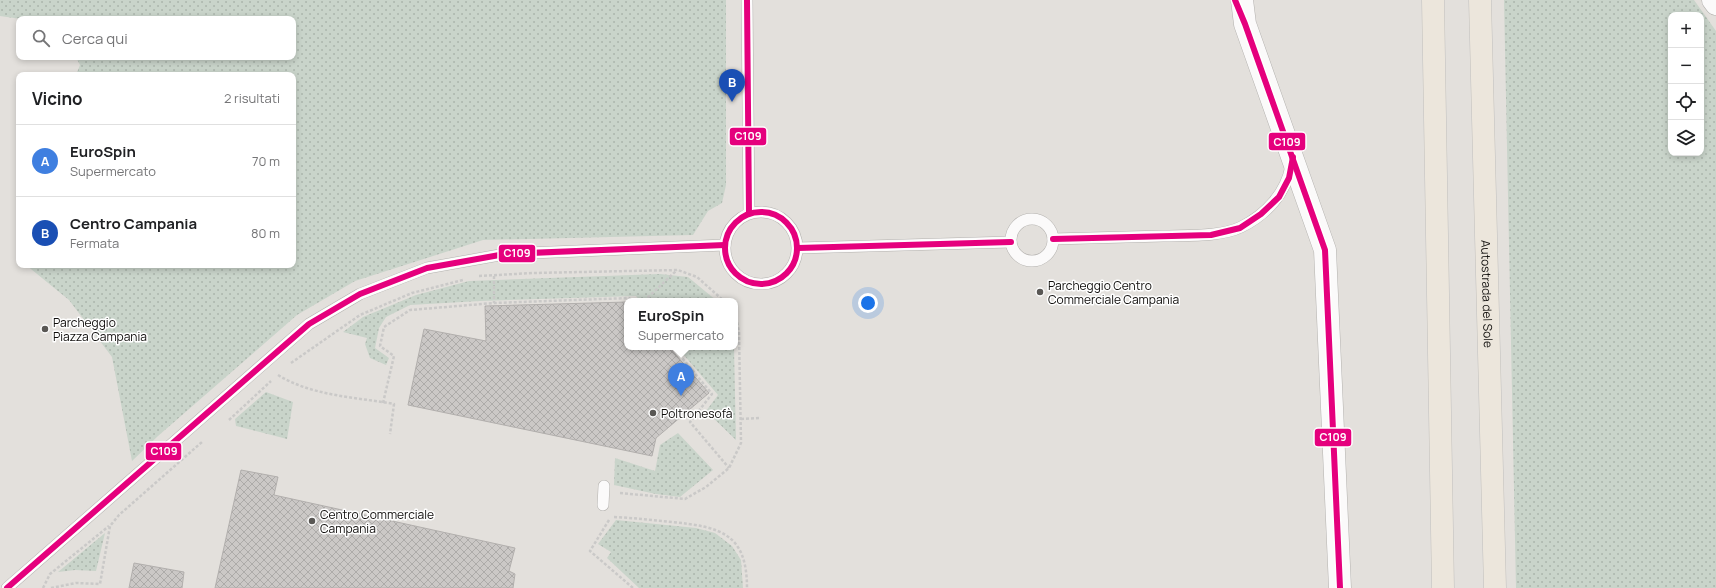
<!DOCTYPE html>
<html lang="it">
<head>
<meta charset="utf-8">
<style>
	:root { --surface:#fff; --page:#f6f6f6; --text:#202124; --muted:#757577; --line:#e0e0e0; --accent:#111827 }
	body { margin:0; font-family:Manrope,sans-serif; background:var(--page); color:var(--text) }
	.controls { position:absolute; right:12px; top:12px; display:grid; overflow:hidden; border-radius:8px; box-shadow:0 2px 6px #0003 }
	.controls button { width:36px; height:36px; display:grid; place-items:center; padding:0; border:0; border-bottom:1px solid var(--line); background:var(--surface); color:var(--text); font:20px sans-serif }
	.you { position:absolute; left:868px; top:303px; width:14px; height:14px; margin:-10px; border:3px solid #fff; border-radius:50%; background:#1a73e8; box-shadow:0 0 0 6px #1a73e833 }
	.badge { display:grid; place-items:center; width:26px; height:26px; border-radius:50%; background:var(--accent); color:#fff; font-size:13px; font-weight:700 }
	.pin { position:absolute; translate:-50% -33px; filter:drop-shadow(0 1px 2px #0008) }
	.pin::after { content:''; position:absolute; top:21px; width:14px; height:12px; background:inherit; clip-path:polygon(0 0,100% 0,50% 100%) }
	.popup { position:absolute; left:624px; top:298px; width:114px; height:52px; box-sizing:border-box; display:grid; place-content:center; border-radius:8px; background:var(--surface); filter:drop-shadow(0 1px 3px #0005); font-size:13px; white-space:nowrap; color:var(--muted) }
	.popup b { font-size:15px; color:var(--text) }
	.popup::after { content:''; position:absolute; left:50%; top:100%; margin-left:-8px; border:8px solid transparent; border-top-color:var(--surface) }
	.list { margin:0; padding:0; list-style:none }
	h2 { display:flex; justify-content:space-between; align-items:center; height:52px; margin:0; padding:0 16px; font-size:17px }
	h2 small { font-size:13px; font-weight:400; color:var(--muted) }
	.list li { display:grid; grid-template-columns:26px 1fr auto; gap:12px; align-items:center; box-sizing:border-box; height:72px; padding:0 16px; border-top:1px solid var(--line) }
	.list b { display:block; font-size:15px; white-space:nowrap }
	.list p { margin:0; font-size:13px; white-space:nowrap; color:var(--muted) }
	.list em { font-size:13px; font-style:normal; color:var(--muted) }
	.icon { flex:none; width:22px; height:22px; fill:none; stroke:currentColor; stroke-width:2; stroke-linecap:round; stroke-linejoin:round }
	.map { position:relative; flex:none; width:1716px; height:588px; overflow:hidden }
	.search { position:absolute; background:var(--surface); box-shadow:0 2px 6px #0003; left:16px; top:16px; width:280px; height:44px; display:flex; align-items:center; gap:10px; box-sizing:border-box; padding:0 14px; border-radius:8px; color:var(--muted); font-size:15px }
	.panel { position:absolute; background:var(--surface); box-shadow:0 2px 6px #0003; left:16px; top:72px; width:280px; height:196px; border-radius:8px }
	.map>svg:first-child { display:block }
	.grass { fill:url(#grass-dots); fill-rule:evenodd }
	.building { fill:url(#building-cross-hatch); stroke:#b2afad }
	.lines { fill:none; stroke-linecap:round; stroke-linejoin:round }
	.service-casing { stroke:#b3b1ae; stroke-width:12 }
	.tertiary-casing { stroke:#b3b1ae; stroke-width:23 }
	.motorway-casing { stroke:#c0bfbd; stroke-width:23 }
	.path { stroke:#cac9c8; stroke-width:2.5; stroke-dasharray:3 2; stroke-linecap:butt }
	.service { stroke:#fbfafa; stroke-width:11 }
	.tertiary { stroke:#fbfafa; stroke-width:22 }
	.motorway { stroke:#ece6dc; stroke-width:22 }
	.bus-1-casing { stroke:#fff; stroke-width:9 }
	.bus-1 { stroke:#e5007d; stroke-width:6 }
	.poi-dot { fill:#595754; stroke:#fff; stroke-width:1.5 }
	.labels { text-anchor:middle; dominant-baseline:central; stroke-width:3; stroke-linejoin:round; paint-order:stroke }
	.poi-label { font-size:12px; fill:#0f0d0b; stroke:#fff; text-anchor:start }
	.street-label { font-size:12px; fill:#0f0d0b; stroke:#fff }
	.line-badge { stroke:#fff; stroke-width:1.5 }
	.badge-label { font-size:11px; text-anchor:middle; font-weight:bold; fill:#fff }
</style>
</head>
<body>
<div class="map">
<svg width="1716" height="588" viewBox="0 0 1716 588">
	<defs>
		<pattern id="grass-dots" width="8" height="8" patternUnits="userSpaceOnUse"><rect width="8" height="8" fill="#c9d4ca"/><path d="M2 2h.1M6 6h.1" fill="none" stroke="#abb5ac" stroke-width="1.8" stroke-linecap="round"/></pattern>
		<pattern id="building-cross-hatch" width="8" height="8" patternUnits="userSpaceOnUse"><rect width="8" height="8" fill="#cbc8c6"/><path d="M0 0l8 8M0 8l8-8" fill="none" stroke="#adaba9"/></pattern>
	</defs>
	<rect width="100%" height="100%" fill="#e3e0dc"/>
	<!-- grass -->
	<g class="grass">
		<polygon points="0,0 726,0 726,185 722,203 708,211 693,235 483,240 355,281 297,315 158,436 132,461 112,357 69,300 26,265 293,265 293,75 76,75 80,65 76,57 293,57 293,19 21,19 0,16"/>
		<path d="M1504 0H1694L1716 31V588H1516ZM1671 15H1701V153H1671Z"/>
		<polygon points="660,274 688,277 717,301 640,301 636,296 480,301 410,305 386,317 379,328 375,348 389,358 386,365 370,358 365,344 367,338 343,332 363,317 416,295 469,281"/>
		<polygon points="677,347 734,347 736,440 706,411 718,395"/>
		<polygon points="266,392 293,402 287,439 236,426 235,419"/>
		<polygon points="678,433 713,470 680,497 656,494 614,485 615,458 655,471 660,445"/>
		<polygon points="616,520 696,528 715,533 732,546 741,560 743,588 639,588 607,558 611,552 598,544"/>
		<polygon points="105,533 96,571 75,570 58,572"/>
	</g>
	<!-- building -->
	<g class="building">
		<polygon points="627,302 627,347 669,347 709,393 656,438 652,456 408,405 424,329 486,341 485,306"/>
		<polygon points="241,470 278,477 274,495 515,548 509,571 515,574 513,588 215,588"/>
		<polygon points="134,563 184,572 182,588 129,588"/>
	</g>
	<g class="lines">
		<!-- service casing -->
		<g class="service-casing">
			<g id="service">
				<polyline points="747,0 749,213"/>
				<circle cx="761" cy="248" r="36"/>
				<circle cx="1032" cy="240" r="21"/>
				<path d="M1053 239C1090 238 1126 237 1163 236 1186 235 1221 237 1241 227 1266 215 1286 193 1291 166"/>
				<polyline points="798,248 1011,242"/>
				<polyline points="603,505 604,486"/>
				<polyline points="7,588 309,324 360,294 427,268 505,254 725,245"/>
			</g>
		</g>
		<!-- tertiary casing -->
		<g class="tertiary-casing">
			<g id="tertiary">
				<polyline points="1242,0 1245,24 1325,250 1340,588"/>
				<polyline points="1713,0 1716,4"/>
			</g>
		</g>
		<!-- motorway casing -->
		<g class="motorway-casing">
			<g id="motorway">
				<polyline points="1433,0 1443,588"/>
				<path id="s1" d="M1480 0 1495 588"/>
			</g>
		</g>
		<!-- path -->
		<g class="path">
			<polyline points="479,276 533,273 678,270 697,277 724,301"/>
			<polyline points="494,276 494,303"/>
			<polyline points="644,301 677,270"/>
			<polyline points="673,347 712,394 690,422 729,468"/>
			<polyline points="291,363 360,315 412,293 463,280"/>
			<path d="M278 375C312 396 355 397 394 404L390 434"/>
			<polyline points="383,403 394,356 380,346 384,327 410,310 494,303 629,298 632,301"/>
			<polyline points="741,419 761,418"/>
			<polyline points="229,420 271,381"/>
			<polyline points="620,493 685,499 706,487 729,468 741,443 739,332 735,312"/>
			<path d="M614 517C634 518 653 520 672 522 720 527 747 533 747 588"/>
			<polyline points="609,520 590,551 633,588"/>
			<polyline points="43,588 50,574 109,526"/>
			<polyline points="51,588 76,583 100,584 110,526 119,515 202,442"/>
		</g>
		<!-- service -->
		<use href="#service" class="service"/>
		<!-- tertiary -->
		<use href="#tertiary" class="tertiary"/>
		<!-- motorway -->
		<use href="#motorway" class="motorway"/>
		<!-- bus-1 casing -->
		<g class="bus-1-casing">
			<g id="bus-1">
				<polyline points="747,0 749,213"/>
				<polyline points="1235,0 1245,24 1325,250 1340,588"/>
				<circle cx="761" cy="248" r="36"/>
				<polyline points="1053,239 1211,235 1240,228 1261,214 1279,197 1289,178 1293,157"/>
				<polyline points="798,248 1011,242"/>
				<polyline points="7,588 309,324 360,294 427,268 505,254 725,245"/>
			</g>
		</g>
		<!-- bus-1 -->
		<use href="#bus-1" class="bus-1"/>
	</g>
	<!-- markers -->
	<g class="poi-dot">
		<circle cx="1040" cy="292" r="4"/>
		<circle cx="45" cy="329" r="4"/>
		<circle cx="653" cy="413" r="4"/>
		<circle cx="312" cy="521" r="4"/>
	</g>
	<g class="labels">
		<!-- poi labels -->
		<g class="poi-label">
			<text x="1048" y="285">Parcheggio Centro<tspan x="1048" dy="14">Commerciale Campania</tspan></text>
			<text x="53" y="322">Parcheggio<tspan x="53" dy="14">Piazza Campania</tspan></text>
			<text x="661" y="413">Poltronesofà</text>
			<text x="320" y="514">Centro Commerciale<tspan x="320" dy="14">Campania</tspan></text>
		</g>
		<!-- street labels -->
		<g class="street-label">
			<text stroke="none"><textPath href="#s1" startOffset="294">Autostrada del Sole</textPath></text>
		</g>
	</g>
	<g class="line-badge">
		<rect x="729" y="127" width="38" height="19" rx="4" fill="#e5007d"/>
		<rect x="1268" y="132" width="38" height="19" rx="4" fill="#e5007d"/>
		<rect x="498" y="244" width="38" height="19" rx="4" fill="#e5007d"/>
		<rect x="1314" y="428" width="38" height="19" rx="4" fill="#e5007d"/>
		<rect x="145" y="442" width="37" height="19" rx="4" fill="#e5007d"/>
	</g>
	<g class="badge-label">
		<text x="748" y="140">C109</text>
		<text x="1287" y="146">C109</text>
		<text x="517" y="257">C109</text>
		<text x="1333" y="441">C109</text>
		<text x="164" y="455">C109</text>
	</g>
</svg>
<div class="controls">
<button>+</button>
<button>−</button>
<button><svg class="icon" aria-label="locate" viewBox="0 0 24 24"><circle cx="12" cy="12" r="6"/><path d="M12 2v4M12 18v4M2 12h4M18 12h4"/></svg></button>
<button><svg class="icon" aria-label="layers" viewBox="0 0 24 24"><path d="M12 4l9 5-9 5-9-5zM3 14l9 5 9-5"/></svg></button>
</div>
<div class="you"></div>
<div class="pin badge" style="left:681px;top:396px;background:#3f7fe0">A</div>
<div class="popup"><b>EuroSpin</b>Supermercato</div>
<div class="pin badge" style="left:732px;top:102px;background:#1a4fb4">B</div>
<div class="search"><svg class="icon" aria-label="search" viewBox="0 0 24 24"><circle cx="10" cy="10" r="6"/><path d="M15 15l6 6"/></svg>Cerca qui</div>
<section class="panel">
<h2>Vicino<small>2 risultati</small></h2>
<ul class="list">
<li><span class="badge" style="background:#3f7fe0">A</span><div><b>EuroSpin</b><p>Supermercato</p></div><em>70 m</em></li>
<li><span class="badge" style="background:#1a4fb4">B</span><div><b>Centro Campania</b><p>Fermata</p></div><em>80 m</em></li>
</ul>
</section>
</div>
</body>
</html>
